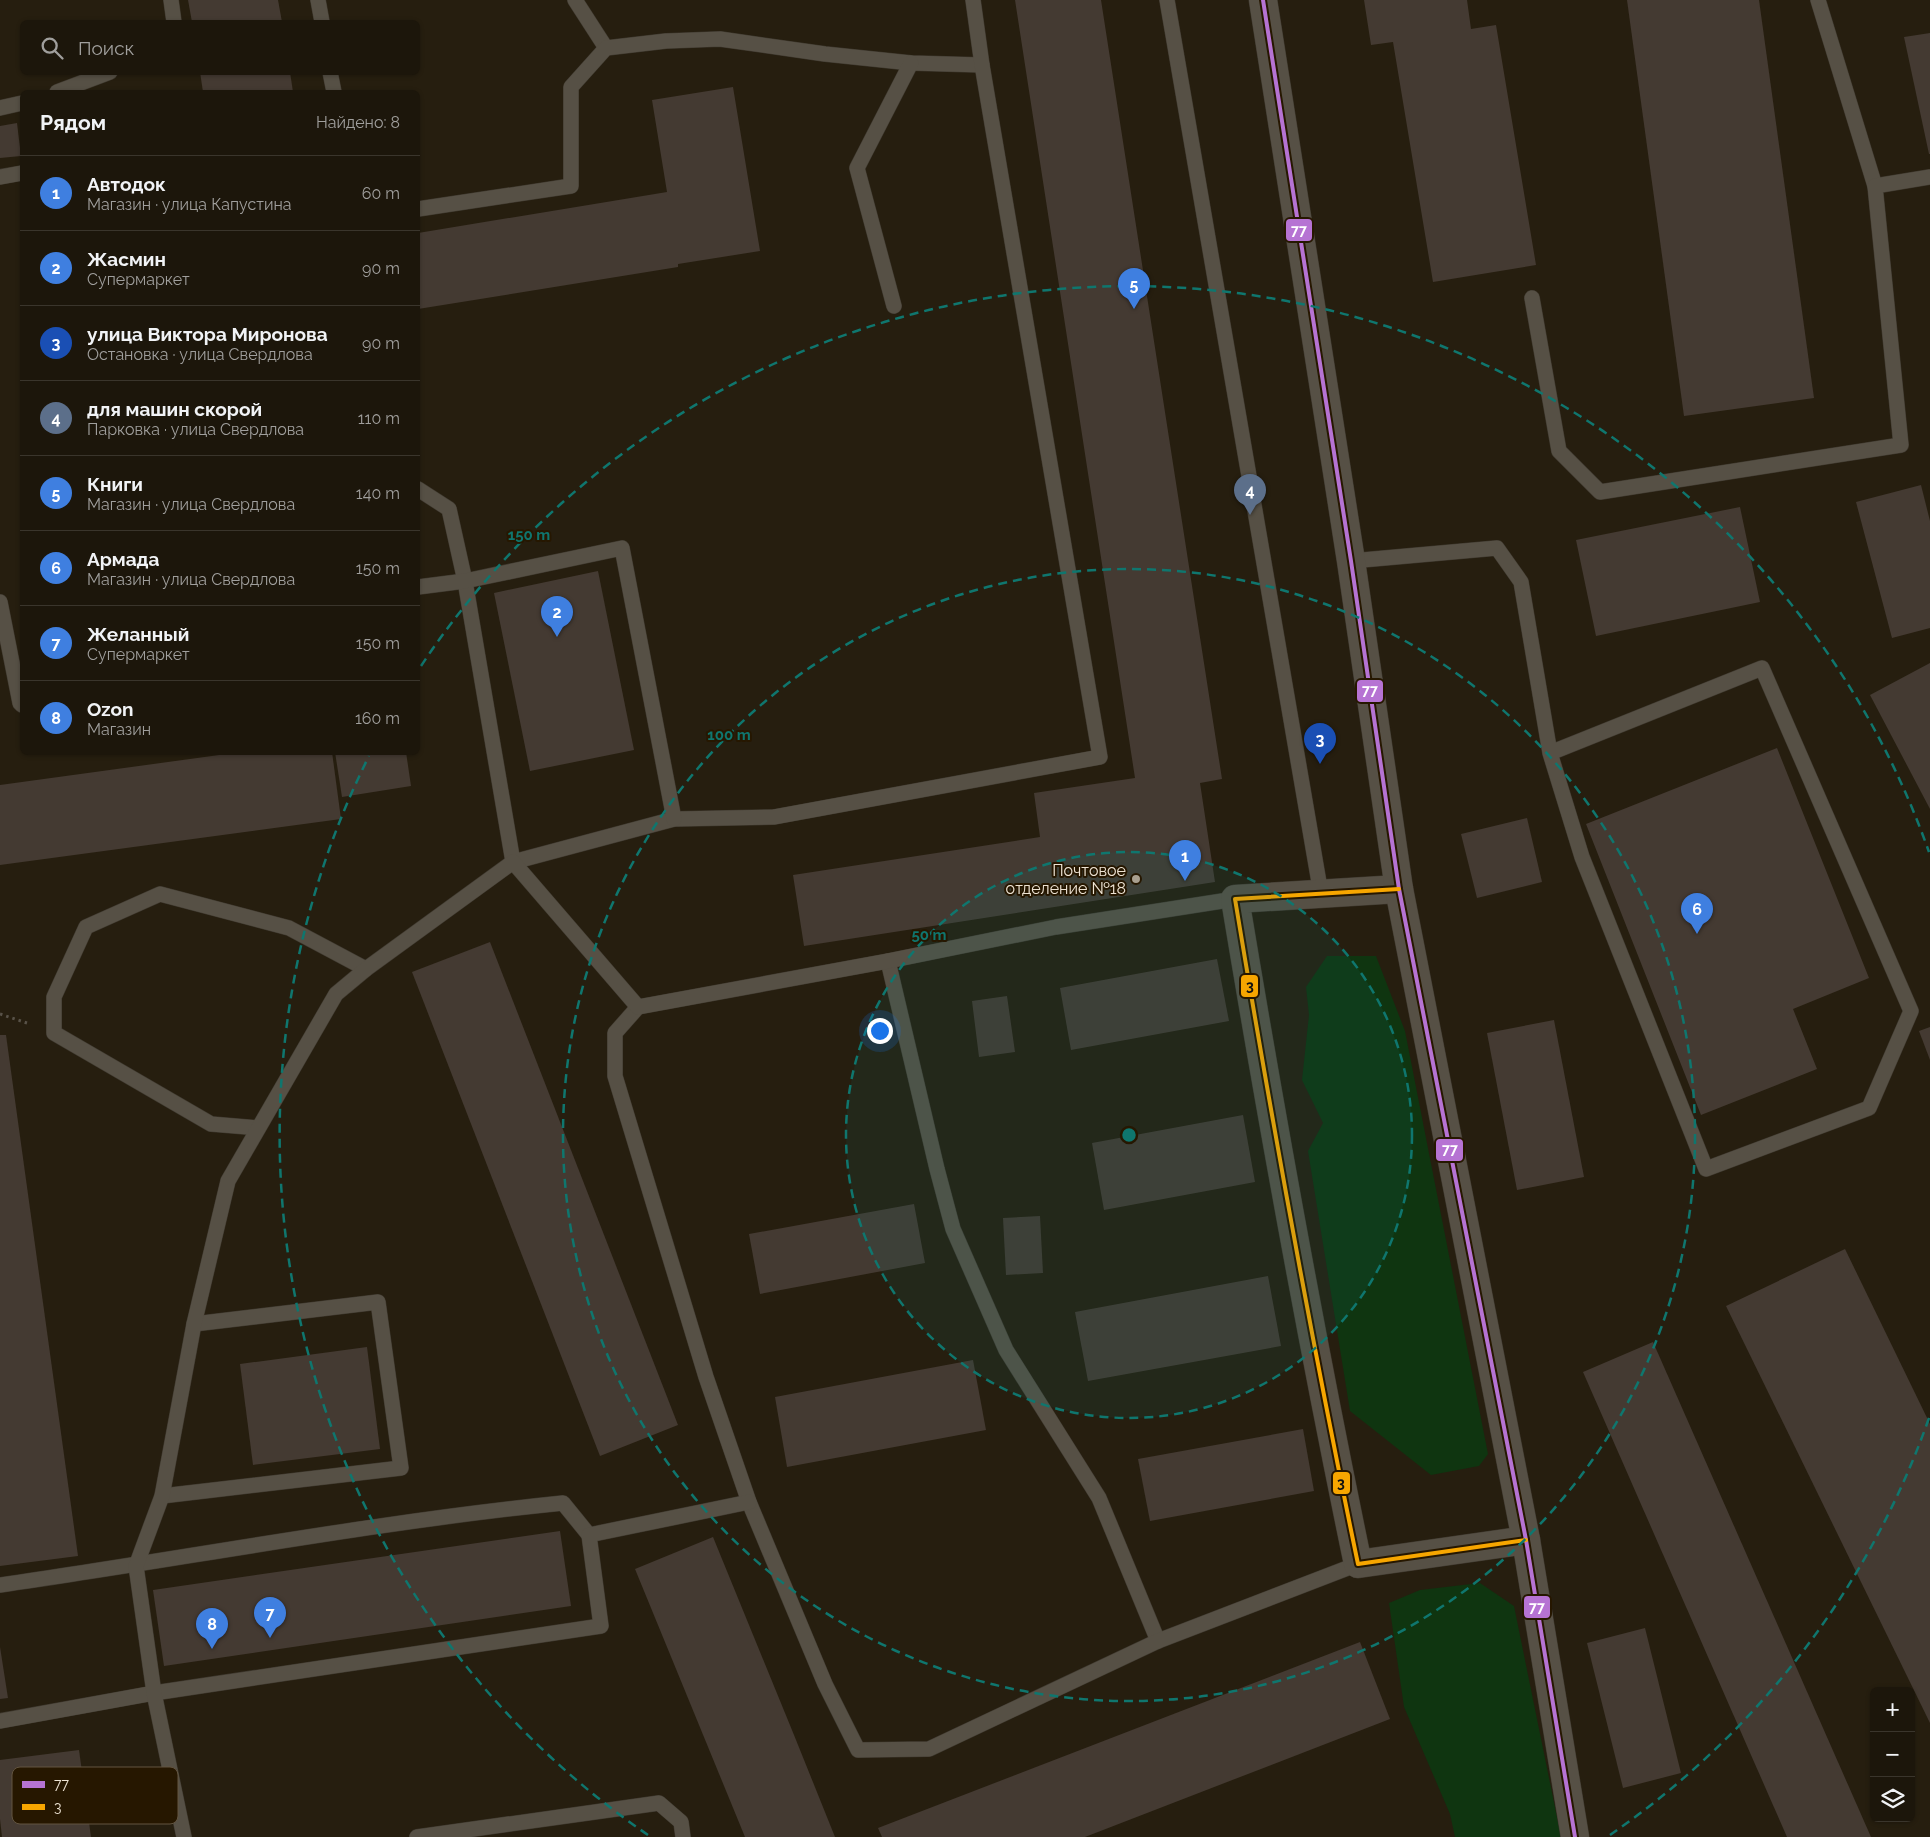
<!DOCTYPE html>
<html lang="ru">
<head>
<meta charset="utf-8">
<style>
	:root { --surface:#1c160b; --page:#292319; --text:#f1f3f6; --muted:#a09f9d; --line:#3a352c; --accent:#2563eb }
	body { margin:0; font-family:Raleway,sans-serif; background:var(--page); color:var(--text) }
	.controls { position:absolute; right:15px; bottom:15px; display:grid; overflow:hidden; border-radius:8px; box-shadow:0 1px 4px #0004 }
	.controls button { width:45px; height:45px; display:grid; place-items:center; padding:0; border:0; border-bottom:1px solid var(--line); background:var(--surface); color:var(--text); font:25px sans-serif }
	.you { position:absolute; left:879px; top:1030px; width:18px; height:18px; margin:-12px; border:4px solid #fff; border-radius:50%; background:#1a73e8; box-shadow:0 0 0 8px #1a73e833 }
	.badge { display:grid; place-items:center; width:32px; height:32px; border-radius:50%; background:var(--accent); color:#fff; font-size:16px; font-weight:700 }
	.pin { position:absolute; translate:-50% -41px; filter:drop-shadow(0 1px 2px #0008) }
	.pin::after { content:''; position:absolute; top:26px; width:18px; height:15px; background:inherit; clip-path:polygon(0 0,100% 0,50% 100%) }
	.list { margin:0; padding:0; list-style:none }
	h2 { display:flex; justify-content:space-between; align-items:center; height:65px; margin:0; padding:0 20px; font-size:21px }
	h2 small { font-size:16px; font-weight:400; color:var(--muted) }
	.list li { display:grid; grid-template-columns:32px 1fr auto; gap:15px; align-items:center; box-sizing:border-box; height:75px; padding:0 20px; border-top:1px solid var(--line) }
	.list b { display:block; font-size:19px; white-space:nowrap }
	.list p { margin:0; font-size:16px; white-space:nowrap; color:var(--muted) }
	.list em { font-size:16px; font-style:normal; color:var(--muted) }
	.icon { flex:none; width:28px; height:28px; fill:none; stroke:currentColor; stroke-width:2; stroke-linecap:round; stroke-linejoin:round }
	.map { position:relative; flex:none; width:1930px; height:1837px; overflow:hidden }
	.search { position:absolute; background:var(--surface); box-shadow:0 1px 4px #0004; left:20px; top:20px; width:400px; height:55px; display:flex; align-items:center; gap:12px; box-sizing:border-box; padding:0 18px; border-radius:8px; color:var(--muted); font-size:19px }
	.panel { position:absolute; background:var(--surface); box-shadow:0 1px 4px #0004; left:20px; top:90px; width:400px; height:665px; border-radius:8px }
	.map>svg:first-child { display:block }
	.green { fill:#0f3510 }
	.building { fill:#443a32 }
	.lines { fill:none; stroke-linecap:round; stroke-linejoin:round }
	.lane-casing { stroke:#3f392f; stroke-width:16 }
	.street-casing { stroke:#3f392f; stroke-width:29 }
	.secondary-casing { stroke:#3f392f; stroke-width:29 }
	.path { stroke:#585248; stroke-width:3; stroke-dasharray:2.5 4; stroke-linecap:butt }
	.lane { stroke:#565045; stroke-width:15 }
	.street { stroke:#565045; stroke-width:28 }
	.secondary { stroke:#565045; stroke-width:28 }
	.bus-1-casing { stroke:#261700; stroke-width:8 }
	.bus-2-casing { stroke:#261700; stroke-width:8 }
	.bus-1 { stroke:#b673d3; stroke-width:4 }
	.bus-2 { stroke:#f7a600; stroke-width:4 }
	.ring { fill:none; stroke:#0f766e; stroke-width:2.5; stroke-dasharray:9 6 }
	.poi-dot { fill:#a89f8f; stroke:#261700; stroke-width:2 }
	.labels { text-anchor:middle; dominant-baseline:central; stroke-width:4; stroke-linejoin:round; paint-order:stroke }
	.poi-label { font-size:16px; fill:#eee4d4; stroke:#261700; text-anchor:end }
	.key { fill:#261700; stroke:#625440; stroke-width:1 }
	.key-label { font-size:14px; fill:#eee4d4 }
	.centre { fill:#0f766e; stroke:#261700; stroke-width:2.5 }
	.ring-label { font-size:15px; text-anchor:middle; font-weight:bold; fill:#0f766e; stroke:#261700; stroke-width:4; stroke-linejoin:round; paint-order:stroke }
	.line-badge { stroke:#261700; stroke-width:2 }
	.badge-label { font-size:14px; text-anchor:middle; font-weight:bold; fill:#fff }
	.pale-badge-label { font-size:14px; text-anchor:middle; font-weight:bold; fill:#111 }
</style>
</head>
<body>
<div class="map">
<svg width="1930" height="1837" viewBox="0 0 1930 1837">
	<rect width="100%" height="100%" fill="#261e0f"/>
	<!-- green -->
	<g class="green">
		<polygon points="1327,956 1376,956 1405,1031 1488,1454 1479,1466 1431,1475 1350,1411 1308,1151 1323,1123 1302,1080 1309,1015 1306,987"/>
		<polygon points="1480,1583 1514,1606 1561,1837 1455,1837 1450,1814 1404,1707 1389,1603 1420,1590"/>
	</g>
	<!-- building -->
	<g class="building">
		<polygon points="188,0 278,0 282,22 192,22"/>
		<polygon points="1015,0 1101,0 1222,779 1200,783 1215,882 804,946 793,875 1040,837 1034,793 1135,778"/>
		<polygon points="1364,0 1467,0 1471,29 1496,25 1536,265 1433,282 1393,42 1371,45"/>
		<polygon points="1627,0 1759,0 1814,398 1684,416"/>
		<polygon points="1930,33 1930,154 1929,154 1904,37"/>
		<polygon points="200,72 290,72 293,92 203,92"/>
		<polygon points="733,87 760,251 678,264 678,267 418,309 418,233 667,192 652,100"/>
		<polygon points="17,123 21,156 0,158 0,126"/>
		<polygon points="1921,485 1930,521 1930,628 1892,638 1856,502"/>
		<polygon points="1740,507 1760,602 1596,636 1576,540"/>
		<polygon points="598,571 634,750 530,771 494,593"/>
		<polygon points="1930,663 1930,809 1870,695"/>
		<polygon points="1777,748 1869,978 1793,1009 1817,1069 1701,1115 1586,824"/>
		<polygon points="241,752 332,752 341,819 0,865 0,785"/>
		<polygon points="335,752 406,752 411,786 342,797"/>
		<polygon points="1527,818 1542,882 1477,898 1461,834"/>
		<polygon points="490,942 678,1425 600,1456 412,972"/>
		<polygon points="1217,959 1229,1021 1071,1050 1060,988"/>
		<polygon points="1007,996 1015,1052 979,1057 972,1001"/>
		<polygon points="1554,1020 1584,1177 1517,1190 1487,1033"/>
		<polygon points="1930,1027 1930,1060 1919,1031"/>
		<polygon points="0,1035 6,1035 78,1556 0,1566"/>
		<polygon points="1243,1115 1255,1182 1104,1210 1092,1143"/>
		<polygon points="914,1204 925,1263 760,1294 749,1234"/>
		<polygon points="1040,1216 1043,1273 1006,1275 1003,1218"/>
		<polygon points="1845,1249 1930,1424 1930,1723 1726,1306"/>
		<polygon points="1268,1276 1281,1346 1088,1381 1075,1312"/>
		<polygon points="1653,1342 1871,1837 1787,1837 1583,1372"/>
		<polygon points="367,1347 380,1449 253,1465 240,1364"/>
		<polygon points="973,1360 986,1430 787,1467 775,1397"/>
		<polygon points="1303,1429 1314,1491 1150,1521 1138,1459"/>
		<polygon points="560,1531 571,1606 164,1666 153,1590"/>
		<polygon points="713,1537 794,1735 835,1837 745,1837 635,1569"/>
		<polygon points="1645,1628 1681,1773 1623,1788 1587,1643"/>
		<polygon points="1360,1642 1390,1719 1085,1837 882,1837 878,1828"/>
		<polygon points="0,1647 8,1698 0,1699"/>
		<polygon points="79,1750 91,1837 2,1837 0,1819 0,1760"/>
	</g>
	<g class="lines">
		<!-- lane casing -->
		<g class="lane-casing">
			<g id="lane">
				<polyline points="171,0 174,22"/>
				<polyline points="318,0 322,22"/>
				<polyline points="575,0 606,48"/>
				<polyline points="1167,0 1321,894"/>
				<polyline points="1818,0 1875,186"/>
				<polyline points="330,72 334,92"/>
				<polyline points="57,92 110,72"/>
				<polyline points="0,108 22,103"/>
				<polyline points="0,177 22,173"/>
				<polyline points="418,209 571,186 571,87 606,48 666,41 720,39 825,54 911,63 982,65"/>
				<polyline points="1532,298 1559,451 1600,492 1901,445 1875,186 1930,177"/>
				<polyline points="894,306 857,168 911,63"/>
				<polyline points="418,489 449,509 465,581 513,862 674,819 774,817 1100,757 982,65 973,0"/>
				<polyline points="1351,561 1497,548 1521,582 1550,753 1582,857 1706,1169 1869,1108 1911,1011 1762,668 1550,753"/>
				<polyline points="418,587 465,581 622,548 674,819"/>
				<polyline points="0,602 20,703 22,705"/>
				<polyline points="888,961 937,1169 953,1229 1006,1350 1099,1498 1158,1641"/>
				<polyline points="638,1007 615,1033 615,1076 706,1377 749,1502 825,1684 858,1750 929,1749 1158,1641 1358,1564"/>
				<polyline points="258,1128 211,1124 54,1033 54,997 86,927 160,894 289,928 366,969"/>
				<polyline points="162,1496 401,1468 378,1302 194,1324"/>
				<path d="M0 1585C188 1558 375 1522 563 1503L589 1535"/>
				<polyline points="0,1721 154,1693 601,1626 589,1535 749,1502"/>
				<polyline points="184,1837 154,1693 136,1566 162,1496 194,1324 228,1181 336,994 366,969 513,862 638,1007 888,961 1056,927 1235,899"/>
				<polyline points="417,1837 659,1803 681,1822 683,1837"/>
			</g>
		</g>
		<!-- street casing -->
		<g class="street-casing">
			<path id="street" d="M1399 889 1235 899C1272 1122 1312 1343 1358 1564L1526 1540"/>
		</g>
		<!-- secondary casing -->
		<g class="secondary-casing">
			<polyline id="secondary" points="1263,0 1351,561 1399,889 1526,1540 1575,1837"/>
		</g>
		<!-- path -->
		<polyline class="path" points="0,1014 27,1023"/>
		<!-- lane -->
		<use href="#lane" class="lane"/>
		<!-- street -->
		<use href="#street" class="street"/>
		<!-- secondary -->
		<use href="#secondary" class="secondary"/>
		<!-- bus-1 casing -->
		<g class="bus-1-casing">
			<polyline id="bus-1" points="1263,0 1351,561 1399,889 1526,1540 1575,1837"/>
		</g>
		<!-- bus-2 casing -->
		<g class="bus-2-casing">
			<path id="bus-2" d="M1399 889 1235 899C1272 1122 1312 1343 1358 1564L1526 1540"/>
		</g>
		<!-- bus-1 -->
		<use href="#bus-1" class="bus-1"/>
		<!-- bus-2 -->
		<use href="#bus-2" class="bus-2"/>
	</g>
	<!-- distance rings -->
	<circle cx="1129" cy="1135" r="283" fill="#0f766e" fill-opacity=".12"/>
	<g class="ring">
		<circle cx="1129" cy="1135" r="283"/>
		<circle cx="1129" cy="1135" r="566"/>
		<path d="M1929 1418A849 849 0 0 1 1610 1835M648 1835A849 849 0 0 1 369 756M421 666A849 849 0 0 1 1929 852"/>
	</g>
	<!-- markers -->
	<circle class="poi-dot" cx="1136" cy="879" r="5"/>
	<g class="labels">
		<!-- poi labels -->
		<g class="poi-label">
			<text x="1126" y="870">Почтовое<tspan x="1126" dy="18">отделение №18</tspan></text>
		</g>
	</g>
	<!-- legend -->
	<rect x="12" y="1767" width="166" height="57" rx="8" class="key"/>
	<rect x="22" y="1781" width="23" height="7" fill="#b673d3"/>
	<rect x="22" y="1804" width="23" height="6" fill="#f7a600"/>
	<g class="key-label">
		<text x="54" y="1789">77</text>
		<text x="54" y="1812">3</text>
	</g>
	<circle cx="1129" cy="1135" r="8" class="centre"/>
	<g class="ring-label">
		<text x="529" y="540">150 m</text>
		<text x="729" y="740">100 m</text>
		<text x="929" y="940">50 m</text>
	</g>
	<g class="line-badge">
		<rect x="1285" y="218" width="28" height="24" rx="5" fill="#b673d3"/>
		<rect x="1356" y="679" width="28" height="24" rx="5" fill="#b673d3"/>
		<rect x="1240" y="974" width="19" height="24" rx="5" fill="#f7a600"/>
		<rect x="1435" y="1138" width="29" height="24" rx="5" fill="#b673d3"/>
		<rect x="1332" y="1471" width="19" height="24" rx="5" fill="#f7a600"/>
		<rect x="1523" y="1595" width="28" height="24" rx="5" fill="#b673d3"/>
	</g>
	<g class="badge-label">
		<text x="1299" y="235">77</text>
		<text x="1370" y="695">77</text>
		<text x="1450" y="1154">77</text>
		<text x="1537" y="1612">77</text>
	</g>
	<g class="pale-badge-label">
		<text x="1250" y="991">3</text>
		<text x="1341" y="1488">3</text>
	</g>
</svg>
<div class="controls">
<button>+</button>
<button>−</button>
<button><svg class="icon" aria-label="layers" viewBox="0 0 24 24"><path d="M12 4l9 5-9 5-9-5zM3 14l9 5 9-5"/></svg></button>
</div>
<div class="you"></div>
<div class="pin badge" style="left:1185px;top:881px;background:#3f7fe0">1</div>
<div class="pin badge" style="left:557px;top:637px;background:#3f7fe0">2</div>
<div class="pin badge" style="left:1320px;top:764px;background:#1a4fb4">3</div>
<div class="pin badge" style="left:1250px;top:515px;background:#5c6f8a">4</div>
<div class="pin badge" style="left:1134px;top:309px;background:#3f7fe0">5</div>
<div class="pin badge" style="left:1697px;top:934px;background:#3f7fe0">6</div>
<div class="pin badge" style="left:270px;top:1638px;background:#3f7fe0">7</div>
<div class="pin badge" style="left:212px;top:1649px;background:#3f7fe0">8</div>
<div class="search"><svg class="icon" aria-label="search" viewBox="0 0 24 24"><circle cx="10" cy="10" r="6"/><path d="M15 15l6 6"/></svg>Поиск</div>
<section class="panel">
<h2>Рядом<small>Найдено: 8</small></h2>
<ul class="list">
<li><span class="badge" style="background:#3f7fe0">1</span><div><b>Автодок</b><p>Магазин · улица Капустина</p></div><em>60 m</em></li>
<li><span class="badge" style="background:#3f7fe0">2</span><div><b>Жасмин</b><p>Супермаркет</p></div><em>90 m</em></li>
<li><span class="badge" style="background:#1a4fb4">3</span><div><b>улица Виктора Миронова</b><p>Остановка · улица Свердлова</p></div><em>90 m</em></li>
<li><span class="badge" style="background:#5c6f8a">4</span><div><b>для машин скорой</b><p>Парковка · улица Свердлова</p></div><em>110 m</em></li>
<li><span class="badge" style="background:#3f7fe0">5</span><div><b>Книги</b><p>Магазин · улица Свердлова</p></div><em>140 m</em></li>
<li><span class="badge" style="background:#3f7fe0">6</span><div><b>Армада</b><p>Магазин · улица Свердлова</p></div><em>150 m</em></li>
<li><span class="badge" style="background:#3f7fe0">7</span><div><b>Желанный</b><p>Супермаркет</p></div><em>150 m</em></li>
<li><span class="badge" style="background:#3f7fe0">8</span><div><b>Ozon</b><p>Магазин</p></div><em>160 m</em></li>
</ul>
</section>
</div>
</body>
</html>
